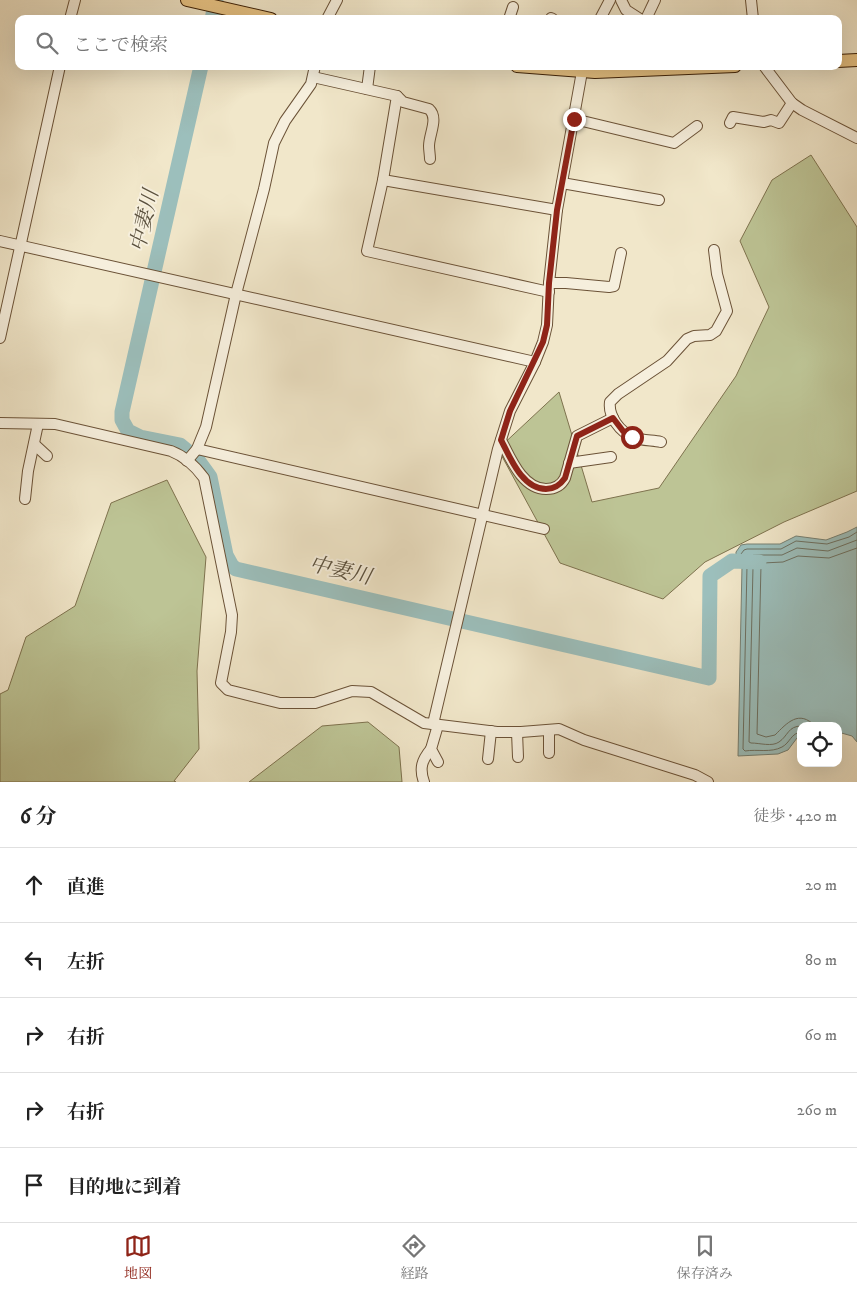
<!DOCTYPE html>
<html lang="ja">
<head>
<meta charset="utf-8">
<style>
	:root { --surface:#fff; --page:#f6f6f6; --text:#222; --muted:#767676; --line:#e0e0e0; --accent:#8f2418 }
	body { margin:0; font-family:"IM FELL DW Pica","Noto Serif JP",serif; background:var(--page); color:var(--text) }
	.controls { position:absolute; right:15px; bottom:15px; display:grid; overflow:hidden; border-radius:10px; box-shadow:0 5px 20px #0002 }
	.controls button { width:45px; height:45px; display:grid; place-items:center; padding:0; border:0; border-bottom:1px solid var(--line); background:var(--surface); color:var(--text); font:25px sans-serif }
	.stop { position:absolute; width:15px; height:15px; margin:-11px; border:4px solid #8f2418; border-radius:50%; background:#fff }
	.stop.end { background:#8f2418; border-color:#fff; box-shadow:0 1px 5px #0008 }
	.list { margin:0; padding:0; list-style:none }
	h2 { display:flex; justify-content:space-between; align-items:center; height:65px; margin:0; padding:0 20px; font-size:21px }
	h2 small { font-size:16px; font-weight:400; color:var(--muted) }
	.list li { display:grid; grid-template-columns:32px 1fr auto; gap:15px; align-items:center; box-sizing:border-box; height:75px; padding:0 20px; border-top:1px solid var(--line) }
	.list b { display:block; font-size:19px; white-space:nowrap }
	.list em { font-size:16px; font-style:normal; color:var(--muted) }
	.icon { flex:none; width:28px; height:28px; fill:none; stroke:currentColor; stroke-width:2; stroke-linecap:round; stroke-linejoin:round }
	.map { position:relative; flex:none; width:857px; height:782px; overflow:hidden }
	.search { position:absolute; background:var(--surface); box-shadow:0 5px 20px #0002; left:15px; right:15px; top:15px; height:55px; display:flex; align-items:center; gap:12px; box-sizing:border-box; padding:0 18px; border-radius:10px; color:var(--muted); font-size:19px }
	.sheet { height:440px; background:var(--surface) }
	nav { display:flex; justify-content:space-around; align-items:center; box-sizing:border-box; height:70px; border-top:1px solid var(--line); background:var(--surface); font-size:14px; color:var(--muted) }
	nav a { display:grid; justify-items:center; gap:2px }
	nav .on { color:var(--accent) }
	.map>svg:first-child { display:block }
	.green { fill:#bdc495; stroke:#7e724e }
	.water { fill:#9cbfbc; stroke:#768073 }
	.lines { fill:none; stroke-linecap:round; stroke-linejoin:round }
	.shore { stroke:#6d7061; stroke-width:1 }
	.river { stroke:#9cbfbc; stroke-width:15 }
	.minor-casing { stroke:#6b5237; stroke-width:12 }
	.major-casing { stroke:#3e2106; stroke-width:14 }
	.minor { stroke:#f6efdd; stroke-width:10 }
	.major { stroke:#e8c485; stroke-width:12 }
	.route { stroke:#8f2418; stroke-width:6 }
	.labels { text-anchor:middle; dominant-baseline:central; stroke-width:4; stroke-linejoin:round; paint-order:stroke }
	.water-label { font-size:21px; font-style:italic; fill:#5a503d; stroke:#f6efdd }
</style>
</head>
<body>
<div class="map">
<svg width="857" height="782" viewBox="0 0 857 782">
	<rect width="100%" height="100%" fill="#f1e7ca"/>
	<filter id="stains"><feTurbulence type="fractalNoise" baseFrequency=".004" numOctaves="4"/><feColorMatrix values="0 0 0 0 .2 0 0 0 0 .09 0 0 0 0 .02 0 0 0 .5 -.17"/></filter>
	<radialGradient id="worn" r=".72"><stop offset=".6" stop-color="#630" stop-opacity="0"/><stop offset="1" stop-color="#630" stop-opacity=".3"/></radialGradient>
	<!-- green -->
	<g class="green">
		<polygon points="811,155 857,227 857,491 784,522 705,562 663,599 560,563 498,449 559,392 592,502 659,488 736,376 769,307 740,241 772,180"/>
		<polygon points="167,480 206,557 197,671 199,749 174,781 176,782 0,782 0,694 8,690 26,637 75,606 111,503"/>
		<polygon points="368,722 399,747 402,782 249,782 322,726"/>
	</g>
	<!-- water -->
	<polygon class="water" points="857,527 857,742 852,736 838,732 838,726 801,726 801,736 797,738 788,750 778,754 738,756 742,566 736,557 736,552 741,545 747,544 780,544 796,536 826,540 847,532"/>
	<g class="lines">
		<!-- shore -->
		<g class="shore">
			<path d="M801 726C788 726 788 736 779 742 772 747 760 743 751 743L749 742 753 567 751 557 753 555H782L797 548 828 551 857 540"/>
			<path d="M815 726C799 709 787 723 775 735L766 737 757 734 761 565 763 563 783 562 798 556 829 558 857 548"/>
			<path d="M801 732C791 733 790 743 782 747 771 753 757 749 745 751L743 749 747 566 741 554 744 550 747 549H781L796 541 827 544 849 537 857 532"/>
		</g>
		<!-- river -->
		<g class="river">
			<polyline points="212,19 216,0"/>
			<polyline points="201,66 122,412 122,420 128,431 140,437 180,445 197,459 210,477 226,555 232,566 236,569 709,678 710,576 732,561 759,562"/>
		</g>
		<!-- minor casing -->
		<g class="minor-casing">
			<g id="minor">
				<polyline points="621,0 626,10 640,19"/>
				<polyline points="751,0 753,19"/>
				<polyline points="551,18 553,19"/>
				<polyline points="70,19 75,0"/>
				<polyline points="327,19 337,0"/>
				<polyline points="509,19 513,7"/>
				<polyline points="600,19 610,0"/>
				<polyline points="646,19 655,0"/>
				<polyline points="764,66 792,103 802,110 857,138"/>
				<path d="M313 77 397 96 403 102 429 109C439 118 429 134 429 146 429 150 430 155 430 159"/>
				<polyline points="367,89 370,66"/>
				<polyline points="397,96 383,180 367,251 549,292"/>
				<polyline points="574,119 674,143 697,126"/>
				<polyline points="730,123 733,117 764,122 771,120 779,123 792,103"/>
				<polyline points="383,180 557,210"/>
				<polyline points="562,183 659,200"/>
				<polyline points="0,241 535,362"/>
				<polyline points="549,283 566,283 609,287 614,286 621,253"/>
				<polyline points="0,338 60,66"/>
				<path d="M0 423 55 424 171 451C184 456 196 467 204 478L232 615 231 632 221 683 228 690 280 703H315L352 691 371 692 424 723 497 732H521L559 729 584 740 695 775 708 782"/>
				<path d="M501 440C510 457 522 489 546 489 555 489 561 486 565 478L577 436 613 418"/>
				<path d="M661 442C652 440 642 441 633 437 620 432 608 416 610 402L618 394 667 361 687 339 694 336 710 335 716 331 727 311 717 274 714 250"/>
				<polyline points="34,444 47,456"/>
				<polyline points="197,449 544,529"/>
				<polyline points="187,461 197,449 206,427 236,294 264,189 274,143 285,121 311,84 315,66"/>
				<polyline points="569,463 611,457"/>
				<polyline points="25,499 28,471 38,424"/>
				<polyline points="433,724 498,449 510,411 535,362 543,342 547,325 549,283 557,210 583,66"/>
				<polyline points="438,725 431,749 438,762"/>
				<polyline points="517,732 518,757"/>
				<polyline points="549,753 549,730"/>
				<polyline points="488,759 491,731"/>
				<path d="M424 782C419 768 422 760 431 749"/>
			</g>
		</g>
		<!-- major casing -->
		<g class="major-casing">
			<g id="major">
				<polyline points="187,0 271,19"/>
				<polyline points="838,61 857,60"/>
				<polyline points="517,66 595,72 735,66"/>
			</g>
		</g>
		<!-- minor -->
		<use href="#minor" class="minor"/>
		<!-- major -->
		<use href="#major" class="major"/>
	</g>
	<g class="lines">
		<!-- route -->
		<path class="route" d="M574 119 557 210 549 283 547 325 543 342 510 411 501 440C510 457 522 489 546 489 555 489 560 485 565 478L577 436 613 418 623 431 632 437"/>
	</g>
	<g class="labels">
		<!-- water labels -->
		<g class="water-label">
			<text transform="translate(145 221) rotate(-77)">中妻川</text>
			<text transform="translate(340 571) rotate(13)">中妻川</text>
		</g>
	</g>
	<rect width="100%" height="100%" filter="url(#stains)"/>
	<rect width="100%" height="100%" fill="url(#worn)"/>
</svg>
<div class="controls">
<button><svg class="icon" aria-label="locate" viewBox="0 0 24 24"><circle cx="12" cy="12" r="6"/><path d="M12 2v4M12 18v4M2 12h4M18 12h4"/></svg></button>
</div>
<div class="stop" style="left:632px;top:437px"></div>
<div class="stop end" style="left:574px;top:119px"></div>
<div class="search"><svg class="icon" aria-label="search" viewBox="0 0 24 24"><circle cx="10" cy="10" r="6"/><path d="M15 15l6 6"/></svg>ここで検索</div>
</div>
<section class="sheet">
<h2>6 分<small>徒歩 · 420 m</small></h2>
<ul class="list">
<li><svg class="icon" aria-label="ahead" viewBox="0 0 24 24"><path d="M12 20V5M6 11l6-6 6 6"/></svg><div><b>直進</b></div><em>20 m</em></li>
<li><svg class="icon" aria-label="left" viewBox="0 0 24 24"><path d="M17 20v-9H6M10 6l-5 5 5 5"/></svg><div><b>左折</b></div><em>80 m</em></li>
<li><svg class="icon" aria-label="right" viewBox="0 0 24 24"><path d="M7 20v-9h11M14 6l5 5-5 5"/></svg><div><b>右折</b></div><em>60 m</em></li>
<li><svg class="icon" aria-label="right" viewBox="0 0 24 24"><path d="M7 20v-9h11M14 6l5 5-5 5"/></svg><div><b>右折</b></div><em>260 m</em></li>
<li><svg class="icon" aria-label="arrive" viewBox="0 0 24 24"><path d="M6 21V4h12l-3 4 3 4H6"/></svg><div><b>目的地に到着</b></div></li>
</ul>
</section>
<nav>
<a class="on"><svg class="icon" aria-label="map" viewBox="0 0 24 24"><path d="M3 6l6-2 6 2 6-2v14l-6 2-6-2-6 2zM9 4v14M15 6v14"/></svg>地図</a>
<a><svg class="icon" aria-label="directions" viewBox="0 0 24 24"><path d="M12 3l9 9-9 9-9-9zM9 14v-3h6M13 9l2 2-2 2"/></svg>経路</a>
<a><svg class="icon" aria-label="saved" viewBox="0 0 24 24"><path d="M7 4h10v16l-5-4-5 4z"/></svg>保存済み</a>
</nav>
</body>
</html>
